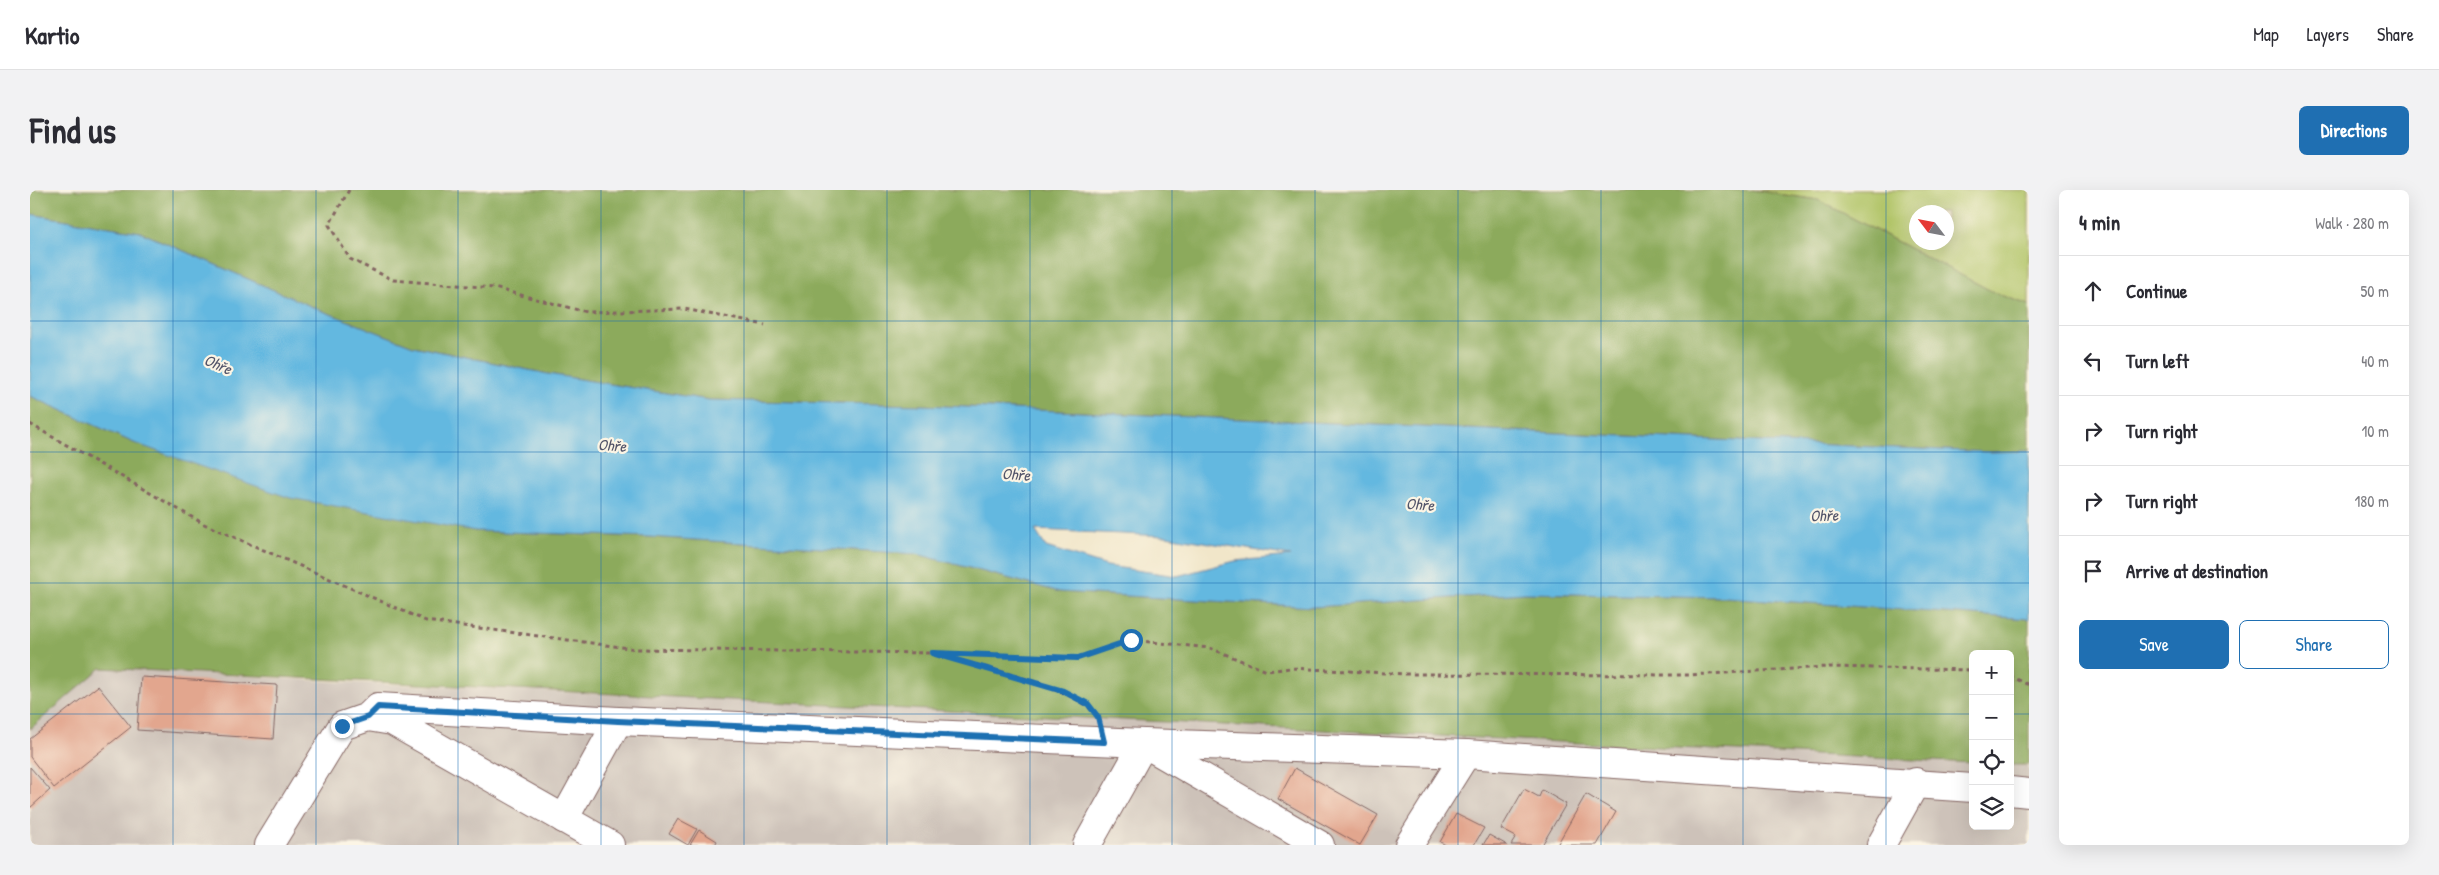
<!DOCTYPE html>
<html lang="en">
<head>
<meta charset="utf-8">
<style>
	:root { --surface:#fff; --page:#f2f2f3; --text:#2b2b33; --muted:#7c7c81; --line:#e1e1e2; --accent:#1f6fb2 }
	body { margin:0; font-family:"Patrick Hand",sans-serif; background:var(--page); color:var(--text) }
	.controls { position:absolute; right:15px; bottom:15px; display:grid; overflow:hidden; border-radius:8px; box-shadow:0 5px 20px #0002 }
	.controls button { width:45px; height:45px; display:grid; place-items:center; padding:0; border:0; border-bottom:1px solid var(--line); background:var(--surface); color:var(--text); font:25px sans-serif }
	.compass { position:absolute; left:1879px; top:15px; width:45px; height:45px; border-radius:50%; background:var(--surface); box-shadow:0 5px 20px #0002; rotate:302deg }
	.stop { position:absolute; width:15px; height:15px; margin:-11px; border:4px solid #1f6fb2; border-radius:50%; background:#fff }
	.stop.end { background:#1f6fb2; border-color:#fff; box-shadow:0 1px 5px #0008 }
	.list { margin:0; padding:0; list-style:none }
	h2 { display:flex; justify-content:space-between; align-items:center; height:65px; margin:0; padding:0 20px; font-size:21px }
	h2 small { font-size:16px; font-weight:400; color:var(--muted) }
	.list li { display:grid; grid-template-columns:32px 1fr auto; gap:15px; align-items:center; box-sizing:border-box; height:70px; padding:0 20px; border-top:1px solid var(--line) }
	.list b { display:block; font-size:19px; white-space:nowrap }
	.list em { font-size:16px; font-style:normal; color:var(--muted) }
	.actions { display:flex; gap:10px; padding:15px 20px }
	.actions a { flex:1; padding:11px 0; border:1px solid var(--accent); border-radius:8px; text-align:center; font-size:18px; color:var(--accent) }
	.actions .main { background:var(--accent); color:#fff }
	.icon { flex:none; width:28px; height:28px; fill:none; stroke:currentColor; stroke-width:2; stroke-linecap:round; stroke-linejoin:round }
	.map { position:relative; flex:none; width:1999px; height:655px; overflow:hidden; border-radius:8px }
	header { display:flex; align-items:center; gap:30px; box-sizing:border-box; height:70px; padding:0 25px; background:var(--surface); border-bottom:1px solid var(--line) }
	header strong { font-size:24px }
	nav { display:flex; gap:28px; margin-inline-start:auto; font-size:18px }
	.intro { display:flex; align-items:center; justify-content:space-between; box-sizing:border-box; height:120px; padding:0 30px }
	h1 { margin:0; font-size:35px }
	.button { padding:12px 22px; border-radius:8px; background:var(--accent); color:#fff; font-size:18px; font-weight:700 }
	main { display:flex; gap:30px; padding:0 30px }
	aside { flex:1; background:var(--surface); border-radius:8px; box-shadow:0 5px 20px #0002 }
	.map>svg:first-child { display:block }
	.industrial { fill:#cdc2b9 }
	.green { fill:#b1c468; stroke:#7e724a; fill-rule:evenodd }
	.forest { fill:#8caa5c; stroke:#6b6444 }
	.water { fill:#63b8e0; stroke:#566c86; fill-rule:evenodd }
	.building { fill:#e2a68e }
	.lines { fill:none; stroke-linecap:round; stroke-linejoin:round }
	.minor-casing { stroke:#846562; stroke-width:30 }
	.path { stroke:#846562; stroke-width:3; stroke-dasharray:4 4; stroke-linecap:butt }
	.minor { stroke:#fff; stroke-width:28 }
	.route { stroke:#1f6fb2; stroke-width:6 }
	.grid { fill:none; stroke:#1f6fb2; stroke-width:1; stroke-opacity:0.55 }
	.labels { text-anchor:middle; dominant-baseline:central; stroke-width:4.5; stroke-linejoin:round; paint-order:stroke }
	.water-label { font-size:16px; font-style:italic; fill:#53556a; stroke:#fcf5e5 }
</style>
</head>
<body>
<header>
<strong>Kartio</strong>
<nav><a>Map</a><a>Layers</a><a>Share</a></nav>
</header>
<div class="intro"><h1>Find us</h1><a class="button">Directions</a></div>
<main>
<div class="map">
<svg width="1999" height="655" viewBox="0 0 1999 655">
	<rect width="100%" height="100%" fill="#fcf5e5"/>
	<filter id="ink" filterUnits="userSpaceOnUse"><feTurbulence type="fractalNoise" baseFrequency=".02" numOctaves="2"/><feDisplacementMap in="SourceGraphic" scale="10" xChannelSelector="R" yChannelSelector="G"/><feConvolveMatrix kernelMatrix="1 2 1 2 8 2 1 2 1" color-interpolation-filters="sRGB"/></filter>
	<filter id="wash" filterUnits="userSpaceOnUse"><feTurbulence type="fractalNoise" baseFrequency=".0096" numOctaves="4" result="noise"/><feDisplacementMap in="SourceGraphic" scale="20" xChannelSelector="R" yChannelSelector="G"/><feGaussianBlur stdDeviation="1.12" result="paint"/><feColorMatrix in="noise" values="0 0 0 0 0 0 0 0 0 0 0 0 0 0 0 0 0 1.4 0 .05"/><feComposite in="paint" operator="in"/></filter>
	<g filter="url(#wash)">
		<rect width="100%" height="100%" fill="#f1e6c9"/>
		<!-- industrial -->
		<polygon class="industrial" points="65,477 310,492 1057,526 1943,573 1943,636 1980,636 1980,575 1999,576 1999,655 0,655 0,534"/>
		<!-- green -->
		<path class="green" d="M1722 0H1999V115L1967 104 1788 10ZM1886 22H1916V52H1886Z"/>
		<!-- forest -->
		<g class="forest">
			<polygon points="0,0 1722,0 1788,10 1967,104 1999,115 1999,261 1959,262 891,215 679,210 518,184 383,156 285,118 110,42 0,24"/>
			<polygon points="0,206 104,253 445,341 619,347 887,364 1030,402 1283,417 1495,403 1695,407 1999,429 1999,575 1980,575 1980,464 1943,464 1943,573 71,478 0,539"/>
		</g>
		<!-- water -->
		<path class="water" d="M0 24 110 42 285 118 383 156 518 184 679 210 891 215 1959 262 1999 261V429L1695 407 1495 403 1283 417 1030 402 887 364 619 347 445 341 260 308 104 253 0 206ZM1005 340 1136 346 1261 366 1205 371 1147 386 1077 376 1016 357Z"/>
		<g id="blocks">
			<!-- building -->
			<g class="building">
				<polygon points="111,487 247,495 243,549 107,540"/>
				<polygon points="68,496 101,537 24,598 0,567 0,549"/>
				<polygon points="0,577 20,600 0,618"/>
				<polygon points="1265,578 1348,625 1330,655 1248,609"/>
				<polygon points="1494,599 1509,607 1512,600 1536,614 1512,655 1481,655 1486,647 1471,639"/>
				<polygon points="1556,604 1586,622 1567,655 1527,655"/>
				<polygon points="1426,624 1454,638 1444,655 1416,655 1410,652"/>
				<polygon points="648,629 667,639 658,655 639,644"/>
				<polygon points="669,640 687,651 685,655 660,655"/>
				<polygon points="1459,645 1477,655 1453,655"/>
			</g>
		</g>
	</g>
	<g filter="url(#ink)">
		<use href="#blocks" fill-opacity="0" stroke="#846562" stroke-width="1"/>
		<g class="lines">
			<!-- minor casing -->
			<g class="minor-casing">
				<g id="minor">
					<polyline points="338,527 348,517 588,531 1114,553 1436,564 1943,598"/>
					<polyline points="1117,555 1290,655"/>
					<polyline points="1980,601 1999,603"/>
					<polyline points="534,629 588,531"/>
					<polyline points="239,655 312,536 338,527 362,531 580,655"/>
					<polyline points="1057,655 1114,553"/>
					<polyline points="1379,655 1436,564"/>
					<polyline points="1851,655 1886,592"/>
				</g>
			</g>
			<!-- path -->
			<g class="path">
				<polyline points="319,0 299,35 320,69 363,90 464,98 556,122 654,119 735,135"/>
				<polyline points="0,234 174,334 396,431 606,459 902,463 1048,468 1101,450 1180,458 1237,481 1260,478 1376,484 1660,485 1797,477 1943,480"/>
				<path d="M908 465C943 475 1044 497 1064 522"/>
				<polyline points="1980,486 1999,495"/>
			</g>
			<!-- minor -->
			<use href="#minor" class="minor"/>
		</g>
	</g>
	<g class="lines" filter="url(#ink)">
		<!-- route -->
		<polyline class="route" points="312,536 338,527 348,517 588,531 1074,552 1068,527 1058,514 1033,501 902,463 1048,468 1101,450"/>
	</g>
	<!-- grid -->
	<path class="grid" d="M143 0V655M286 0V655M428 0V655M571 0V655M714 0V655M857 0V655M1000 0V655M1142 0V655M1285 0V655M1428 0V655M1571 0V655M1713 0V655M1856 0V655M0 131H1999M0 262H1999M0 393H1999M0 524H1943M1980 524H1999"/>
	<g class="labels">
		<!-- water labels -->
		<g class="water-label">
			<text transform="translate(188 174) rotate(23)">Ohře</text>
			<text transform="translate(582 255) rotate(4)">Ohře</text>
			<text transform="translate(986 284) rotate(4)">Ohře</text>
			<text transform="translate(1390 314) rotate(4)">Ohře</text>
			<text transform="translate(1794 325) rotate(-2)">Ohře</text>
		</g>
	</g>
</svg>
<div class="controls">
<button>+</button>
<button>−</button>
<button><svg class="icon" aria-label="locate" viewBox="0 0 24 24"><circle cx="12" cy="12" r="6"/><path d="M12 2v4M12 18v4M2 12h4M18 12h4"/></svg></button>
<button><svg class="icon" aria-label="layers" viewBox="0 0 24 24"><path d="M12 4l9 5-9 5-9-5zM3 14l9 5 9-5"/></svg></button>
</div>
<svg class="compass" viewBox="-18 -18 36 36"><path d="M0-13l5 13h-10z" fill="#e53935"/><path d="M0 13l5-13h-10z" fill="#7c7c81"/></svg>
<div class="stop" style="left:1101px;top:450px"></div>
<div class="stop end" style="left:312px;top:536px"></div>
</div>
<aside>
<h2>4 min<small>Walk · 280 m</small></h2>
<ul class="list">
<li><svg class="icon" aria-label="ahead" viewBox="0 0 24 24"><path d="M12 20V5M6 11l6-6 6 6"/></svg><div><b>Continue</b></div><em>50 m</em></li>
<li><svg class="icon" aria-label="left" viewBox="0 0 24 24"><path d="M17 20v-9H6M10 6l-5 5 5 5"/></svg><div><b>Turn left</b></div><em>40 m</em></li>
<li><svg class="icon" aria-label="right" viewBox="0 0 24 24"><path d="M7 20v-9h11M14 6l5 5-5 5"/></svg><div><b>Turn right</b></div><em>10 m</em></li>
<li><svg class="icon" aria-label="right" viewBox="0 0 24 24"><path d="M7 20v-9h11M14 6l5 5-5 5"/></svg><div><b>Turn right</b></div><em>180 m</em></li>
<li><svg class="icon" aria-label="arrive" viewBox="0 0 24 24"><path d="M6 21V4h12l-3 4 3 4H6"/></svg><div><b>Arrive at destination</b></div></li>
</ul>
<div class="actions"><a class="main">Save</a><a>Share</a></div>
</aside>
</main>
</body>
</html>
